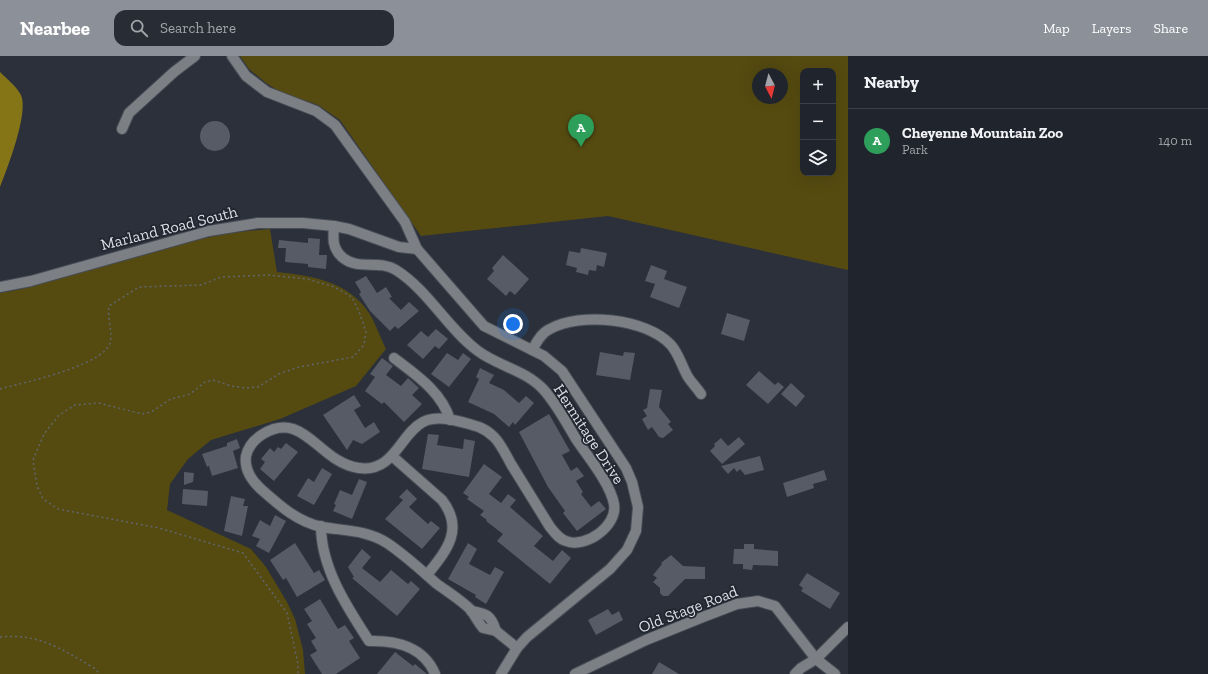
<!DOCTYPE html>
<html lang="en">
<head>
<meta charset="utf-8">
<style>
	:root { --surface:#20242c; --page:#282c34; --text:#f1f3f6; --muted:#a2a4a9; --line:#3d4148; --accent:#8c9099 }
	body { margin:0; font-family:"Zilla Slab",serif; background:var(--page); color:var(--text) }
	.controls { position:absolute; right:12px; top:12px; display:grid; overflow:hidden; border-radius:8px; box-shadow:0 4px 16px #0002 }
	.controls button { width:36px; height:36px; display:grid; place-items:center; padding:0; border:0; border-bottom:1px solid var(--line); background:var(--surface); color:var(--text); font:20px sans-serif }
	.compass { position:absolute; left:752px; top:12px; width:36px; height:36px; border-radius:50%; background:var(--surface); box-shadow:0 4px 16px #0002; rotate:173deg }
	.you { position:absolute; left:513px; top:268px; width:14px; height:14px; margin:-10px; border:3px solid #fff; border-radius:50%; background:#1a73e8; box-shadow:0 0 0 6px #1a73e833 }
	.badge { display:grid; place-items:center; width:26px; height:26px; border-radius:50%; background:var(--accent); color:#fff; font-size:13px; font-weight:700 }
	.pin { position:absolute; translate:-50% -33px; filter:drop-shadow(0 1px 2px #0008) }
	.pin::after { content:''; position:absolute; top:21px; width:14px; height:12px; background:inherit; clip-path:polygon(0 0,100% 0,50% 100%) }
	.list { margin:0; padding:0; list-style:none }
	h2 { display:flex; justify-content:space-between; align-items:center; height:52px; margin:0; padding:0 16px; font-size:17px }
	h2 small { font-size:13px; font-weight:400; color:var(--muted) }
	.list li { display:grid; grid-template-columns:26px 1fr auto; gap:12px; align-items:center; box-sizing:border-box; height:64px; padding:0 16px; border-top:1px solid var(--line) }
	.list b { display:block; font-size:15px; white-space:nowrap }
	.list p { margin:0; font-size:13px; white-space:nowrap; color:var(--muted) }
	.list em { font-size:13px; font-style:normal; color:var(--muted) }
	.icon { flex:none; width:22px; height:22px; fill:none; stroke:currentColor; stroke-width:2; stroke-linecap:round; stroke-linejoin:round }
	.map { position:relative; flex:none; width:848px; height:618px; overflow:hidden }
	header { display:flex; align-items:center; gap:24px; box-sizing:border-box; height:56px; padding:0 20px; background:var(--accent); color:#fff }
	header strong { font-size:19px }
	nav { display:flex; gap:22px; margin-inline-start:auto; font-size:14px }
	.search { width:280px; height:36px; background:var(--page); display:flex; align-items:center; gap:10px; box-sizing:border-box; padding:0 14px; border-radius:12px; color:var(--muted); font-size:15px }
	main { display:flex }
	aside { flex:1; background:var(--surface) }
	.map>svg:first-child { display:block }
	.green { fill:#554b11; fill-rule:evenodd }
	.water { fill:#857517 }
	.building { fill:#565b66 }
	.lines { fill:none; stroke-linecap:round; stroke-linejoin:round }
	.minor-casing { stroke:#474c56; stroke-width:12 }
	.path { stroke:#61656e; stroke-width:1.5; stroke-dasharray:2 3; stroke-linecap:butt }
	.minor { stroke:#7c7f84; stroke-width:10 }
	.labels { text-anchor:middle; dominant-baseline:central; stroke-width:3.5; stroke-linejoin:round; paint-order:stroke }
	.street-label { font-size:16px; fill:#dcdfe6; stroke:#222630 }
</style>
</head>
<body>
<header>
<strong>Nearbee</strong>
<div class="search"><svg class="icon" aria-label="search" viewBox="0 0 24 24"><circle cx="10" cy="10" r="6"/><path d="M15 15l6 6"/></svg>Search here</div>
<nav><a>Map</a><a>Layers</a><a>Share</a></nav>
</header>
<main>
<div class="map">
<svg width="848" height="618" viewBox="0 0 848 618">
	<rect width="100%" height="100%" fill="#2b303a"/>
	<!-- green -->
	<g class="green">
		<path d="M240 0H848V214L608 160 421 180 340 64 318 49 280 36 266 27 249 13ZM803 15H833V117H803ZM758 18H782V42H758Z"/>
		<path d="M270 173 277 216C312 220 348 225 369 257 376 268 380 281 386 293L356 330 280 363 211 384 188 403 170 428 167 454 251 493 266 511 287 546 295 563 303 594 305 618H0V237L22 233 201 183 229 177Z"/>
	</g>
	<!-- water -->
	<path class="water" d="M0 16C7 23 16 30 21 39 29 57 7 113 0 131Z"/>
	<!-- building -->
	<g class="building">
		<circle cx="215" cy="80" r="15"/>
		<polygon points="308,182 320,183 319,199 327,199 326,213 308,211 308,208 285,206 286,192 278,192 279,184 308,187"/>
		<polygon points="581,192 607,197 604,211 597,209 596,215 589,214 588,219 576,216 577,212 566,209 569,195 580,197"/>
		<polygon points="503,199 529,223 515,239 510,235 506,240 487,223 494,215 492,212"/>
		<polygon points="651,209 667,215 664,223 687,231 679,252 650,241 655,228 645,225"/>
		<polygon points="366,220 377,237 386,231 392,241 389,242 401,254 409,246 419,255 398,273 395,270 390,275 370,255 359,238 361,236 355,226"/>
		<polygon points="727,257 750,264 744,285 721,278"/>
		<polygon points="436,273 448,283 439,293 435,290 423,303 407,289 421,275 428,281"/>
		<polygon points="600,296 623,300 624,296 635,297 630,324 596,319"/>
		<polygon points="447,297 458,304 463,297 471,303 449,331 431,318"/>
		<polygon points="382,302 393,310 386,319 401,330 408,322 419,332 412,339 422,348 404,366 384,346 382,348 365,335 375,321 370,318"/>
		<polygon points="480,312 494,319 489,327 504,334 519,347 526,340 534,347 515,369 513,366 509,371 494,358 468,346 479,323 476,321"/>
		<polygon points="759,315 775,329 778,326 784,331 768,348 746,329"/>
		<polygon points="791,327 805,340 796,351 781,338"/>
		<polygon points="650,333 662,334 659,351 671,366 668,368 673,374 663,382 659,381 652,371 648,374 642,363 647,360 643,354 647,352"/>
		<polygon points="354,339 361,350 354,354 365,372 374,366 380,376 362,388 353,384 347,394 323,359"/>
		<polygon points="549,358 570,395 562,399 571,415 577,411 584,420 576,425 583,436 581,438 591,451 599,445 606,453 577,475 563,457 565,455 548,431 519,376"/>
		<polygon points="428,378 439,379 437,389 463,393 464,383 475,385 469,421 422,413"/>
		<polygon points="739,381 745,388 722,408 710,395 715,390 714,388 721,382 728,390"/>
		<polygon points="237,383 240,392 233,395 238,412 212,420 209,410 207,411 202,398 227,390 227,387"/>
		<polygon points="286,387 298,396 274,425 260,413 265,406 261,403 270,392 274,396 278,391 281,393"/>
		<polygon points="760,400 764,414 745,419 740,413 737,416 734,412 728,418 721,410"/>
		<polygon points="484,408 502,421 489,438 501,447 508,438 516,444 510,451 543,480 534,490 553,505 562,494 571,502 550,528 497,485 503,478 486,465 487,464 480,459 484,455 467,443 469,441 463,437"/>
		<polygon points="322,412 332,418 314,449 297,440 308,422 314,426"/>
		<polygon points="824,414 827,424 813,428 814,432 787,441 783,427"/>
		<polygon points="184,416 194,417 193,426 184,429"/>
		<polygon points="359,423 367,426 352,463 333,455 336,449 334,448 340,434 352,439"/>
		<polygon points="183,433 208,435 207,450 182,448"/>
		<polygon points="407,433 417,443 409,451 428,468 431,465 440,472 422,493 385,463 403,444 399,441"/>
		<polygon points="231,440 245,443 243,450 248,450 242,480 224,475"/>
		<polygon points="275,459 286,465 269,497 256,490 260,483 252,480 260,464 270,470"/>
		<polygon points="295,487 314,517 319,514 325,524 297,541 286,522 283,524 270,504"/>
		<polygon points="468,487 477,493 469,508 490,519 495,511 504,516 486,548 475,541 476,539 448,523"/>
		<polygon points="744,488 754,488 754,493 778,495 778,510 753,509 752,514 743,513 743,508 733,508 734,493 744,493"/>
		<polygon points="362,493 371,501 362,512 380,526 391,514 408,528 411,525 420,533 397,560 352,522 354,521 348,511"/>
		<polygon points="671,499 683,510 705,511 705,523 685,523 668,540 663,540 660,537 660,532 653,526 657,522 653,519 662,508 661,507"/>
		<polygon points="807,517 840,537 830,553 801,535 803,532 799,529"/>
		<polygon points="320,543 338,573 345,569 354,582 349,585 360,602 336,618 322,618 310,599 317,595 311,585 316,582 307,568 312,565 304,553"/>
		<polygon points="608,553 612,559 619,555 623,564 596,579 588,564"/>
		<polygon points="395,596 413,610 415,608 427,618 377,618"/>
		<polygon points="659,606 679,618 652,618"/>
	</g>
	<g class="lines">
		<!-- minor casing -->
		<g class="minor-casing">
			<g id="minor">
				<polyline points="232,0 246,20 267,36 316,55 335,69 405,166 417,193 484,270 544,300 562,315 626,412 632,426 638,451 636,475 627,494 610,513 527,581 517,592 501,618"/>
				<polyline points="122,73 129,57 174,16 195,0"/>
				<path d="M334 170C333 182 332 192 342 201 358 215 378 203 396 214 429 235 447 272 478 295 498 310 525 314 543 333 556 347 566 366 576 383 588 401 610 427 614 448 618 470 585 493 566 485 559 483 555 477 550 471 537 450 524 429 511 408 506 399 501 388 494 381 490 377 484 373 479 371 463 366 439 358 423 366 400 378 394 417 359 412 319 407 304 353 263 378 255 383 248 391 246 400 244 414 253 426 262 434 280 450 298 466 322 471 345 475 367 474 387 487 405 499 421 514 437 528 448 536 461 544 471 554 475 560 478 566 483 572L496 575 517 592"/>
				<polyline points="0,231 31,225 209,175 258,167 303,167 334,170 349,173 399,191 417,193"/>
				<path d="M532 294C537 286 541 277 550 273 580 256 646 262 671 289 679 298 682 311 688 321 692 327 697 332 701 338"/>
				<path d="M394 302C416 319 442 336 450 364"/>
				<path d="M392 400 442 444C465 474 446 495 427 519"/>
				<path d="M321 470C321 512 347 551 369 585 396 584 424 591 435 618"/>
				<path d="M471 555C487 558 491 559 496 575"/>
				<polyline points="575,618 646,584 703,561 737,548 758,545 775,550 816,603 835,618"/>
				<polyline points="795,618 801,612 816,603 848,571"/>
			</g>
		</g>
		<!-- path -->
		<g class="path">
			<path d="M0 333C22 327 103 310 110 287 113 276 107 262 109 250L139 231 201 229 221 221 269 219 307 223 334 231 352 241 360 258 366 276 364 289 353 301 299 311 279 318 258 331 247 332 231 330 213 324 205 326 190 338 171 343 151 356 142 358 99 347 75 349 59 359 44 378 33 404 37 430 43 443 58 453 159 472 243 497 287 557 298 608V618"/>
			<path d="M0 581C38 577 62 593 94 612L100 618"/>
		</g>
		<!-- minor -->
		<use href="#minor" class="minor"/>
	</g>
	<g class="labels">
		<!-- street labels -->
		<g class="street-label">
			<text transform="translate(169 172) rotate(-14)">Marland Road South</text>
			<text transform="translate(589 378) rotate(57)">Hermitage Drive</text>
			<text transform="translate(688 553) rotate(-21)">Old Stage Road</text>
		</g>
	</g>
</svg>
<div class="controls">
<button>+</button>
<button>−</button>
<button><svg class="icon" aria-label="layers" viewBox="0 0 24 24"><path d="M12 4l9 5-9 5-9-5zM3 14l9 5 9-5"/></svg></button>
</div>
<svg class="compass" viewBox="-18 -18 36 36"><path d="M0-13l5 13h-10z" fill="#e53935"/><path d="M0 13l5-13h-10z" fill="#a2a4a9"/></svg>
<div class="you"></div>
<div class="pin badge" style="left:581px;top:91px;background:#2e9e5b">A</div>
</div>
<aside>
<h2>Nearby<small></small></h2>
<ul class="list">
<li><span class="badge" style="background:#2e9e5b">A</span><div><b>Cheyenne Mountain Zoo</b><p>Park</p></div><em>140 m</em></li>
</ul>
</aside>
</main>
</body>
</html>
